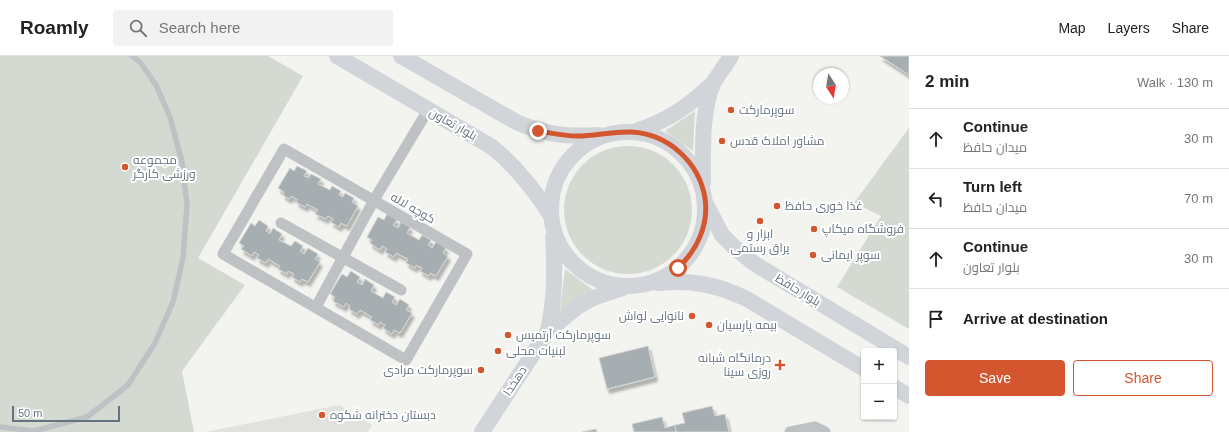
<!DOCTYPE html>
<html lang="en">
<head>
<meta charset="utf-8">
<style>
	:root { --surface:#fff; --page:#f2f2f2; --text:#222; --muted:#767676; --line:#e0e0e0; --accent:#d4562f }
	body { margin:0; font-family:Helvetica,Cairo,sans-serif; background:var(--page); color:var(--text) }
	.controls { position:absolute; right:12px; bottom:12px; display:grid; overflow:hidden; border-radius:4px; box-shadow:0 1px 3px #0004 }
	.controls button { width:36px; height:36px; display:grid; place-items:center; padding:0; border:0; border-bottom:1px solid var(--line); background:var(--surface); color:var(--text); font:20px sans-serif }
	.compass { position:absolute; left:813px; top:12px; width:36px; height:36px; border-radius:50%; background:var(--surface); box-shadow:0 1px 3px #0004; rotate:168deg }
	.scale { position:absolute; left:12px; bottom:10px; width:108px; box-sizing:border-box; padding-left:4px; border:2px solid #65737e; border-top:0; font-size:11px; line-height:14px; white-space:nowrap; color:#65737e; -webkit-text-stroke:3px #fff; paint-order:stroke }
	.stop { position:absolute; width:12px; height:12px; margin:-9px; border:3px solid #d4562f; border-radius:50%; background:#fff }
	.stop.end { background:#d4562f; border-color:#fff; box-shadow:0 1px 4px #0008 }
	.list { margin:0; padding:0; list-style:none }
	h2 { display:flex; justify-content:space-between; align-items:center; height:52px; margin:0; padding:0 16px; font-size:17px }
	h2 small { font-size:13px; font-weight:400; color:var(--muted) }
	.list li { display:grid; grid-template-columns:26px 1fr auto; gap:12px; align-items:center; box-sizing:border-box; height:60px; padding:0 16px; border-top:1px solid var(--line) }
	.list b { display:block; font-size:15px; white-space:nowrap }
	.list p { margin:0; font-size:13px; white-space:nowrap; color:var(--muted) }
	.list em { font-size:13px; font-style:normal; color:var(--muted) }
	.actions { display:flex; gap:8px; padding:12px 16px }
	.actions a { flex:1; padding:9px 0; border:1px solid var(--accent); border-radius:4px; text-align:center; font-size:14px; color:var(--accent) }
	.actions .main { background:var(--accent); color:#fff }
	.icon { flex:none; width:22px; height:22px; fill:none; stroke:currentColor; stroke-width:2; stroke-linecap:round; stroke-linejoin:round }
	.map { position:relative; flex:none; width:909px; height:376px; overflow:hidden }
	header { display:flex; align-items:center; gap:24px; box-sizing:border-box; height:56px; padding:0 20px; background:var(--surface); border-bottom:1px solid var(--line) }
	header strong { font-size:19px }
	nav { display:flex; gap:22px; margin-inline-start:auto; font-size:14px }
	.search { width:280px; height:36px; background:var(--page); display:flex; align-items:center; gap:10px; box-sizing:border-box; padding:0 14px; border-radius:4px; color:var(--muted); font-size:15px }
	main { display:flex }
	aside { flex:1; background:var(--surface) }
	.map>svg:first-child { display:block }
	.built { fill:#e1e2e0 }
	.green { fill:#d4dad1 }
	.building { fill:#a7aeb2; stroke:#d4d5d2; filter:url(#shadow) }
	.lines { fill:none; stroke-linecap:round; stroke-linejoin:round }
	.lane { stroke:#bfc2c5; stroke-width:5.5 }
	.street { stroke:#bfc2c5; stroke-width:11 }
	.secondary { stroke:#d1d5d9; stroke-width:16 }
	.route { stroke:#d4562f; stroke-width:5 }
	.poi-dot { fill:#d4562f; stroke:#fff; stroke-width:1.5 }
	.labels { text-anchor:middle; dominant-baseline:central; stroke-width:4; stroke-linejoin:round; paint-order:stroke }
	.poi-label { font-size:12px; fill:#65737e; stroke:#fff; text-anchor:start }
	.street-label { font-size:12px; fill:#65737e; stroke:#fff }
</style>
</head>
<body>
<header>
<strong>Roamly</strong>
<div class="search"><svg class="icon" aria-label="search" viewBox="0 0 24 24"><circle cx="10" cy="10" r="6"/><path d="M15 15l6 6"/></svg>Search here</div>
<nav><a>Map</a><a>Layers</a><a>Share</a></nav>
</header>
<main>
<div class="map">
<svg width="909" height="376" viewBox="0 0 909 376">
	<defs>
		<filter id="shadow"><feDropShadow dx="2.5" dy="4.5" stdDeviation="1" flood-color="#0004"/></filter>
	</defs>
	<rect width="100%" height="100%" fill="#f3f3f0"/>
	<!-- built -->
	<polygon class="built" points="339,349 372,369 368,376 205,376"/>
	<!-- green -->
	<g class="green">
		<polygon points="0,0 268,0 303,20 198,202 245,229 182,315 194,376 0,376"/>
		<polygon points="695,55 693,94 693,95 665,75"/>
		<polygon points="909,72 909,273 837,231 881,160 854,147"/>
		<circle cx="628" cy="154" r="64"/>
		<polygon points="565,213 593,234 560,254"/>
	</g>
	<!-- building -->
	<g class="building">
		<polygon points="880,0 909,0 909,19"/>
		<polygon points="297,110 307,115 304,120 309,122 311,118 321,123 318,128 330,134 332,130 341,135 339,139 343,141 345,137 354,142 352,146 358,150 347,170 341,167 339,171 331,166 333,163 328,160 326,163 315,158 318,154 307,148 305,151 296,146 298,144 291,140 289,143 283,139 284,136 278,132 290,112 294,115"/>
		<polygon points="387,158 397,164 393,169 398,172 401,166 410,171 407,177 419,184 422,179 431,184 428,189 432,192 436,186 446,192 443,197 448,200 436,220 430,217 429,220 420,215 422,212 416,209 415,212 406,207 408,203 396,197 394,201 385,196 387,193 382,190 380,194 370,187 372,184 367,181 378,161 384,164"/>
		<polygon points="259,164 268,170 266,175 270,178 273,172 282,178 279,184 291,190 295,185 303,190 300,195 304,198 308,192 318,198 315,203 320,206 308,226 302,223 300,226 292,221 294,218 288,215 287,218 278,213 280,210 268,203 266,207 257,202 259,199 254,196 252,200 241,193 244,190 239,187 251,167 255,170"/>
		<polygon points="351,215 360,221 357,226 362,229 365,223 374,229 371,235 383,242 386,236 395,241 392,246 396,249 400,243 409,249 406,254 412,257 400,277 394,274 392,278 383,272 385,269 380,266 379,269 370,264 372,261 360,254 357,258 349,253 350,250 346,247 344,251 333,245 335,241 330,238 342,218 347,221"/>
		<polygon points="648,290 655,321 607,333 599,302"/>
		<polygon points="712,350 715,360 725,358 729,376 676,376 675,369 685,367 682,357"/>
		<polygon points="662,361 665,372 675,369 676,376 634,376 632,368"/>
		<polygon points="596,373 597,376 582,376"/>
	</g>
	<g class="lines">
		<!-- lane -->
		<polyline class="lane" points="0,371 34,375 87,361 128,329 155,287 173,246 183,202 187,149 182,106 170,61 156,29 140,6 132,0"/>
		<!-- street -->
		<g class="street">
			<polygon points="284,93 467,198 406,304 223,198"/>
			<polyline points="281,167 401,234"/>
			<polyline points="316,251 374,144 428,54"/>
			<polyline points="790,376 815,371 825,376"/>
		</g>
		<!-- secondary -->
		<g class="secondary">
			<path d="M337 0 492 91C516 110 533 132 550 158"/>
			<path d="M401 0 518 67C549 79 566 81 599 79"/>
			<circle cx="628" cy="153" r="77"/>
			<path d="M633 76C667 65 687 52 713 27"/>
			<path d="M703 127C703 97 701 52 714 26 719 17 726 9 731 0"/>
			<polyline points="706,148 722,179 735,192 755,208 909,301"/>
			<path d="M658 227C692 224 716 228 747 243L864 313"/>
			<path d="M548 275C555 243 555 214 553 181"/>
			<polyline points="894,331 909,340"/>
			<polyline points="482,376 548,275 577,251 593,242 623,232"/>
		</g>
	</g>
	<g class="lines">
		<!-- route -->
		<path class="route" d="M538 75C551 77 564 80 577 80 595 80 614 75 632 76 668 78 699 106 705 142 709 169 697 194 678 212"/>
	</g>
	<!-- markers -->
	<g class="poi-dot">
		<circle cx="731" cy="54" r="4"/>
		<circle cx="722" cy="85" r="4"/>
		<circle cx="125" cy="111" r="4"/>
		<circle cx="777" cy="150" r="4"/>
		<circle cx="760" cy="165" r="4"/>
		<circle cx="814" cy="173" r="4"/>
		<circle cx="813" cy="199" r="4"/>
		<circle cx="692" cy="260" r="4"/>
		<circle cx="709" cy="269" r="4"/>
		<circle cx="508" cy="279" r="4"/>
		<circle cx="498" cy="295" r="4"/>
		<path d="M778 303h4v4h4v4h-4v4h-4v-4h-4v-4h4z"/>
		<circle cx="481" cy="314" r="4"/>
		<circle cx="322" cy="359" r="4"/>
	</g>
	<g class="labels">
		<!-- poi labels -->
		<g class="poi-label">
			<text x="739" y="54">سوپرمارکت</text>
			<text x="730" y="85">مشاور املاک قدس</text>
			<text x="133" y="104">مجموعه<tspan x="133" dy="14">ورزشی کارگر</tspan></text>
			<text x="785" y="150">غذا خوری حافظ</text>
			<text x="822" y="173">فروشگاه میکاپ</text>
			<text x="760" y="178" text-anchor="middle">ابزار و<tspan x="760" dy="14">یراق رستمی</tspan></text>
			<text x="821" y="199">سوپر ایمانی</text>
			<text x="684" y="260" text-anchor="end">نانوایی لواش</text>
			<text x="717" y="269">بیمه پارسیان</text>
			<text x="516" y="279">سوپرمارکت آرتمیس</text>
			<text x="506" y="295">لبنیات محلی</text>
			<text x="771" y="302" text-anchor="end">درمانگاه شبانه<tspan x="771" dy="14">روزی سینا</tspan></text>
			<text x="473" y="314" text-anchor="end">سوپرمارکت مرادی</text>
			<text x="330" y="359">دبستان دخترانه شکوه</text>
		</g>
		<!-- street labels -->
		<g class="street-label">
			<text transform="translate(453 68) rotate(29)">بلوار تعاون</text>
			<text transform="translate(413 152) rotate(30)">کوچه لاله</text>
			<text transform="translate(798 234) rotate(31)">بلوار حافظ</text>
			<text transform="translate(515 325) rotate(-57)">دهخدا</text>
		</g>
	</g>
</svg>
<div class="controls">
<button>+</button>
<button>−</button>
</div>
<svg class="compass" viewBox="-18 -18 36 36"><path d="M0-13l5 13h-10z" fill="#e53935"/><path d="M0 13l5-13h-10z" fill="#767676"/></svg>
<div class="scale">50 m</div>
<div class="stop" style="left:678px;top:212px"></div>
<div class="stop end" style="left:538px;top:75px"></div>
</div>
<aside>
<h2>2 min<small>Walk · 130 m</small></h2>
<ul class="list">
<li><svg class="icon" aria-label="ahead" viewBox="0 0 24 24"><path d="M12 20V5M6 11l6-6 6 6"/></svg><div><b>Continue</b><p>میدان حافظ</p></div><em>30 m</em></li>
<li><svg class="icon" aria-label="left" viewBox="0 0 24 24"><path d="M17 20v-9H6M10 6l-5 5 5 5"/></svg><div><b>Turn left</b><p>میدان حافظ</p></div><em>70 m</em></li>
<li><svg class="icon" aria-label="ahead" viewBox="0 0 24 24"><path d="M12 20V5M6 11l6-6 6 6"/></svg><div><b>Continue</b><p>بلوار تعاون</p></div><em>30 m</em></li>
<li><svg class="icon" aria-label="arrive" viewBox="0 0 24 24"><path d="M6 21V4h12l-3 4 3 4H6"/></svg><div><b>Arrive at destination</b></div></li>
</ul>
<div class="actions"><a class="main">Save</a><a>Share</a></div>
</aside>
</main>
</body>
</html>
